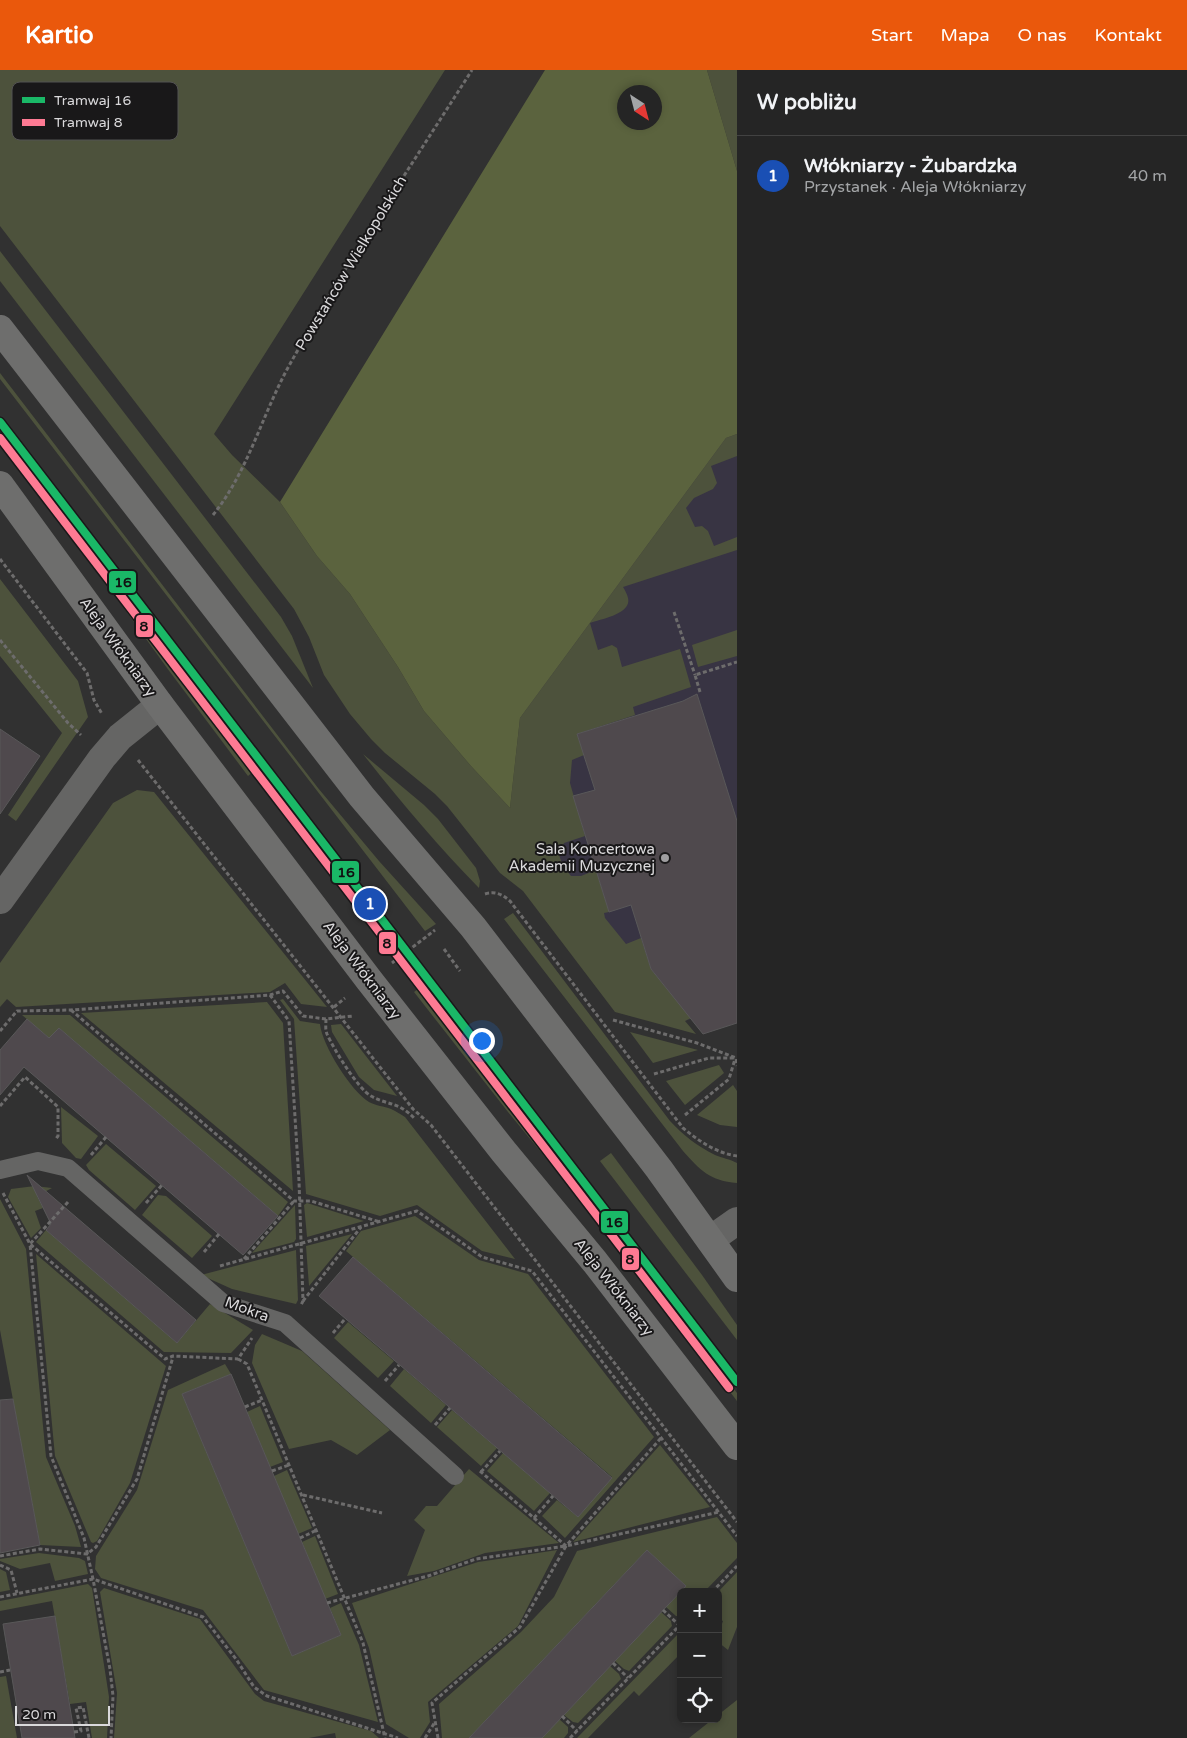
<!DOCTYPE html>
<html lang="pl">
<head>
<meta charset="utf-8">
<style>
	:root { --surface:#252525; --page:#2d2d2d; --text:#f1f3f6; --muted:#a3a5a7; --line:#424242; --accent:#ea580c }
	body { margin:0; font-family:"Varela Round",sans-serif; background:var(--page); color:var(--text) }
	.controls { position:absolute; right:15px; bottom:15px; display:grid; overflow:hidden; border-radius:8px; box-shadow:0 2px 8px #0003 }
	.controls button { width:45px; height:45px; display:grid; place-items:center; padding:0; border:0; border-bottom:1px solid var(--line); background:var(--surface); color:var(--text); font:25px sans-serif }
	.compass { position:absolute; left:617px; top:15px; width:45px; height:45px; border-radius:50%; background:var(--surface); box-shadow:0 2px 8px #0003; rotate:144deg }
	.scale { position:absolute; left:15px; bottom:12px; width:95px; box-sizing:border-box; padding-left:5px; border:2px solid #dad9db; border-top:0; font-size:14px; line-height:18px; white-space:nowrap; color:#dad9db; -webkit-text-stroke:4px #191819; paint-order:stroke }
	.you { position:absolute; left:481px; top:970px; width:18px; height:18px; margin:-12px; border:4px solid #fff; border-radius:50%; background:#1a73e8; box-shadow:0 0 0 8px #1a73e833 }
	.badge { display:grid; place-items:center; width:32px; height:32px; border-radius:50%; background:var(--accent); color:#fff; font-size:16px; font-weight:700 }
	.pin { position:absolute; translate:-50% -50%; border:2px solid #fff; box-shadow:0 1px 5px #0006 }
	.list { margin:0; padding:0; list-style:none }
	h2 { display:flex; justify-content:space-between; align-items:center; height:65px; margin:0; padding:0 20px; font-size:21px }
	h2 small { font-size:16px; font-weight:400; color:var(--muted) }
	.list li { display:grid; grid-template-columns:32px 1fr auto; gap:15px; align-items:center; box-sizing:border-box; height:80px; padding:0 20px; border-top:1px solid var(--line) }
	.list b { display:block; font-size:19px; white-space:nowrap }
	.list p { margin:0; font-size:16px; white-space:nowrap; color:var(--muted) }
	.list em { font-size:16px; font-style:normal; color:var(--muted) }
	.icon { flex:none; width:28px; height:28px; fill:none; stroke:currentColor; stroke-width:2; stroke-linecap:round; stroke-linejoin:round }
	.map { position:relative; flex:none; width:737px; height:1668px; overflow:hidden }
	header { display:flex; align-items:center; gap:30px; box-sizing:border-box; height:70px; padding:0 25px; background:var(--accent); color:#fff }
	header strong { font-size:24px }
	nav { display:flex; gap:28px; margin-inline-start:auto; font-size:18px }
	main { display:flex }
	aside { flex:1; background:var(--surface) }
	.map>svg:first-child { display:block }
	.education { fill:#383443 }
	.green { fill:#4d523c }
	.forest { fill:#5b633e; fill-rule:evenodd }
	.building { fill:#4f494d; stroke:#595859 }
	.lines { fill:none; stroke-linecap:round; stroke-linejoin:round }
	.path { stroke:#6d6c6c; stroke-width:3; stroke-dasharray:4 2.5; stroke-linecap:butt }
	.lane { stroke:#656564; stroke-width:18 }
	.street { stroke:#656564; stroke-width:28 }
	.primary { stroke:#6e6e6d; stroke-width:28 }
	.tram-1-casing { stroke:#191819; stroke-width:11 }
	.tram-2-casing { stroke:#191819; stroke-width:11 }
	.tram-1 { stroke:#1ab867; stroke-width:8 }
	.tram-2 { stroke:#fe7a93; stroke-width:8 }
	.poi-dot { fill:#9f9ea0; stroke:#191819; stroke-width:2 }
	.labels { text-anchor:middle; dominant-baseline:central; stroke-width:4; stroke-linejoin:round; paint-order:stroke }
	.street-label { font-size:15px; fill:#dad9db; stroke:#191819 }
	.poi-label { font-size:15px; fill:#dad9db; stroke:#191819; text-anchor:end }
	.key { fill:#191819; stroke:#535253; stroke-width:1 }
	.key-label { font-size:14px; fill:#dad9db }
	.line-badge { stroke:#191819; stroke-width:2 }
	.pale-badge-label { font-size:14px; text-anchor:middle; font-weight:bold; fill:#111 }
</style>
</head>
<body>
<header>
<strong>Kartio</strong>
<nav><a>Start</a><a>Mapa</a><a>O nas</a><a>Kontakt</a></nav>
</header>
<main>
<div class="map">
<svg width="737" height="1668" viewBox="0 0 737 1668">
	<rect width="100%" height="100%" fill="#313131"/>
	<!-- education -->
	<polygon class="education" points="737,364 737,953 691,949 677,953 562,812 520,648 726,368"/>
	<!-- green -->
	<g class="green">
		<path d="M0 0H445L214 364 232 385 280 432 317 486 350 524 398 597 424 641 471 696 510 738 520 648 726 368 737 364V386L711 396 717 413 713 419 694 428 686 438 695 457 702 456 708 461 714 476 737 467V480L623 517C625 520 627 524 628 528 632 544 601 549 590 553L598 580 612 575 617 578 622 597 680 579 691 617 633 637 635 645 577 664 584 685 572 690 570 713 585 766 564 773 559 785 563 796 571 806H581L596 800 609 842 604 843 605 848 626 874 641 868 651 899 691 948 685 951 696 964 615 942 523 821 500 803 447 736 435 724 385 683 371 669 350 644 324 605 309 567 294 539 0 156Z"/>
		<polygon points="707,0 737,0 737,101"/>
		<polygon points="0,181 281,547 292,566 313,618 0,211"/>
		<polygon points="0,303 318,718 379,791 436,854 425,861 0,309"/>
		<polygon points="0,365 256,699 248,706 167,598 64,455 0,371"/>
		<polygon points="0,509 78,611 88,647 16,751 8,745 62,663 0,586"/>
		<polygon points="737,560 737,586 698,597 692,575"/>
		<path d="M363 684 424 735 438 749 476 798 480 811 479 818C437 775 400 731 363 684Z"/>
		<polygon points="137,720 154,722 327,937 301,934 285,913 270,922 16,937 7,929 0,937 0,893 113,733"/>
		<path d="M513 843 670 1051C683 1065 697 1076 715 1085 722 1088 730 1089 737 1093V1113C710 1111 700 1100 683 1081L504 849Z"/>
		<polygon points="423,915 737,1323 737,1331 614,1171 508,1042 414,922"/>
		<path d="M283 929 300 951 320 954C322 975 351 1021 369 1032 376 1036 384 1036 391 1039 396 1041 400 1044 405 1047L515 1189 482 1181 417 1135 380 1146 306 1124 294 949 280 930Z"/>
		<polygon points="267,932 283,953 293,1121 81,943"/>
		<polygon points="22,945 70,945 288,1132 278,1146 59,958 49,968"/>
		<polygon points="341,954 397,1026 374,1020 359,1007 332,962 331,955"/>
		<polygon points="630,962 698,980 653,993"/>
		<polygon points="719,995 724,1003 685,1035 666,1011"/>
		<polygon points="733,1015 737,1021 737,1057 720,1055 697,1045"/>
		<polygon points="61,1037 98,1066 81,1089 76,1088 62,1073"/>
		<polygon points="106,1074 156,1116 135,1140 89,1100 86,1095"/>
		<polygon points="611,1083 702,1205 737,1255 737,1270 600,1091"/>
		<polygon points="35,1116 52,1118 37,1126 43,1138 35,1141 41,1158 31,1168 8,1127 11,1119"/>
		<polygon points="158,1125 166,1126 212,1166 192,1188 142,1145"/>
		<polygon points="0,1129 26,1179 46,1387 75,1456 81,1477 40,1475 0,1260"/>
		<polygon points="307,1133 364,1151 307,1167 304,1135"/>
		<polygon points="295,1135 296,1169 294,1172 252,1183"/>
		<polygon points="415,1146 479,1190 528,1204 654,1367 565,1468 542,1446 557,1430 578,1447 612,1407 346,1181 361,1161"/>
		<polygon points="46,1160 177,1273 210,1234 253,1260 231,1283 164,1282 36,1172"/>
		<polygon points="352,1164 309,1216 306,1176"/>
		<polygon points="296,1180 298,1230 296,1234 232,1219 201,1205"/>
		<polygon points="36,1184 166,1296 130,1413 97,1471 93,1473 91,1472 55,1386"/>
		<polygon points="348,1252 394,1291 378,1308 334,1268"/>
		<polygon points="262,1264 302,1281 390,1360 357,1385 331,1370 289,1379 252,1293 255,1275"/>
		<polygon points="225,1294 231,1304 182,1324 292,1586 341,1565 330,1538 341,1533 359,1575 378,1652 264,1620 203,1540 101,1508 95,1499 96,1486 137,1420 168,1320"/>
		<polygon points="404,1299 446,1335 431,1353 390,1316"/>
		<polygon points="260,1336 283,1392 270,1397 247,1342"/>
		<polygon points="452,1340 497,1378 481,1396 437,1357"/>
		<polygon points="660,1375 710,1437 573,1472"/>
		<polygon points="503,1383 550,1423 534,1441 487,1401"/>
		<polygon points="469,1399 559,1473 485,1483 434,1501 407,1506 425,1460 414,1450 426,1436 437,1436"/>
		<polygon points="287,1400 312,1458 298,1464 274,1406"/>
		<polygon points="717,1447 737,1473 737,1488 704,1522 681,1522 681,1546 676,1546 666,1537 686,1516 647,1480 469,1668 442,1668 439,1634 521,1562 554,1527 577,1481"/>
		<polygon points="315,1466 338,1524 325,1529 302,1472"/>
		<polygon points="557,1480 518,1556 428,1632 430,1652 420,1668 409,1668 386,1654 369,1578 352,1533 478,1492"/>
		<polygon points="39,1483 79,1488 85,1491 88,1504 55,1511 50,1493 20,1499 0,1491 0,1489"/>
		<polygon points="0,1499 6,1502 10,1520 0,1522"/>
		<polygon points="737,1502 737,1557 728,1580 718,1572 718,1565 723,1551 718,1549 718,1522"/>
		<polygon points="88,1514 92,1518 109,1627 107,1668 92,1668 86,1632 70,1634 52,1531 0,1541 0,1531"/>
		<polygon points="104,1518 200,1549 255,1624 264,1631 371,1661 379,1668 336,1668 335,1663 309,1668 114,1668 117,1623 100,1522"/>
		<polygon points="661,1542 671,1551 672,1556 629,1601 624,1599 615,1591"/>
		<polygon points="678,1564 681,1567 681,1570 677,1573 681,1577 681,1583 639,1626 634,1621 588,1668 577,1668"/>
		<polygon points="610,1596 619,1604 621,1609 578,1653 573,1652 564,1645"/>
		<polygon points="6,1606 17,1668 0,1668 0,1607"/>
		<polygon points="737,1630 737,1668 689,1668 713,1649 718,1649 718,1645"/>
		<polygon points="559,1649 568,1657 568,1663 564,1668 542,1668"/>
	</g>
	<!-- forest -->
	<path class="forest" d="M545 0H707L737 101V364L726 368 520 648 510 738 471 696 424 641 398 597 350 524 317 486 280 432ZM624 22H654V52H624Z"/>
	<!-- building -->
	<g class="building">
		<polygon points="697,624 737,751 737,953 703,964 651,899 631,835 609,842 573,726 595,720 577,664 683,631"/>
		<polygon points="0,659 40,686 0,744"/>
		<polygon points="27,949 49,968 59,958 278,1146 243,1185 24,997 0,1025 0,980"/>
		<polygon points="27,1105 196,1250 177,1273 46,1160 51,1154"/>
		<polygon points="353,1187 612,1408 578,1447 319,1226"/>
		<polygon points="231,1304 341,1565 292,1586 182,1324"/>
		<polygon points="13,1329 40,1475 0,1483 0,1330"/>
		<polygon points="647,1480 686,1516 564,1645 542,1668 469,1668"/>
		<polygon points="55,1546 75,1668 22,1668 3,1554"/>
	</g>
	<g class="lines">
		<!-- path -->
		<g class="path">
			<path d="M213 445C249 400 262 344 290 294 346 193 410 97 472 0"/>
			<polyline points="0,489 87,603 94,630 102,644"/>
			<polyline points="674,542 695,605"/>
			<polyline points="0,570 68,653 81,665"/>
			<polyline points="700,622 695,605 737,592"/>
			<polyline points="138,690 413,1039 431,1055 737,1452"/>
			<path d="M485 824C495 821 502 824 510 831L683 1058C699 1071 716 1083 737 1086"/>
			<polyline points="386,876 408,905"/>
			<polyline points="444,879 460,901"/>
			<polyline points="392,893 435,860"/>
			<polyline points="270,925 289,951 299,1111 303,1231 301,1235"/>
			<polyline points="334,937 345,928"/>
			<polyline points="71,940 294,1131 311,1131 380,1152"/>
			<path d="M326 949C326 954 325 959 327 964 333 978 358 1019 371 1026 389 1036 398 1031 415 1049"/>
			<polyline points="613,950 697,973 736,988 737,996"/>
			<polyline points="0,961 17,941 71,940 270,925 283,921 303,946 326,949 353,946"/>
			<polyline points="654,1004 709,988 734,988"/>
			<polyline points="0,1036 25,1007 58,1037 58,1066 55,1070"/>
			<polyline points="685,1045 729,1009 735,989"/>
			<polyline points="91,1085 106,1067"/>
			<polyline points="3,1123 30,1174 165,1289 173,1286 238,1289 252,1268"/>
			<polyline points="68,1132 30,1174 51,1386 84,1468 93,1509 110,1599 113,1626 111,1668"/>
			<polyline points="146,1133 162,1115"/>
			<polyline points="204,1182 219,1164"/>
			<polyline points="244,1189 294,1131"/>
			<polyline points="220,1196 417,1141 482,1187 532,1201 737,1466"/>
			<polyline points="303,1231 361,1157"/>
			<polyline points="333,1263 345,1249"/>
			<polyline points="238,1289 247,1294 363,1573 385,1668"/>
			<polyline points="385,1311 399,1295"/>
			<polyline points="245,1337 262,1330"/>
			<polyline points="435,1355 450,1338"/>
			<polyline points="272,1401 289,1395"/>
			<polyline points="480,1401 566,1476 661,1368"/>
			<polyline points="481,1402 500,1381"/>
			<polyline points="303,1425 382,1443"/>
			<polyline points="534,1448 553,1426"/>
			<polyline points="300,1468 317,1460"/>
			<polyline points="0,1486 40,1479 87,1484 96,1477 137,1409 173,1287"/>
			<polyline points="0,1495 11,1500 17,1523"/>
			<polyline points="712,1522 737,1496"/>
			<polyline points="0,1527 93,1509 203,1547 236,1589 254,1617 267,1626 398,1668"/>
			<polyline points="327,1533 428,1506 476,1489 566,1476"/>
			<polyline points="663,1540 679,1555"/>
			<polyline points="613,1593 628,1608"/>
			<polyline points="0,1602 10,1600"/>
			<polyline points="562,1646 577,1661"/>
			<polyline points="74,1662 81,1661 76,1638 83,1637 89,1668"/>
			<polyline points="425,1668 435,1652"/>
			<polyline points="438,1668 432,1633 520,1557 566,1476 719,1442"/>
			<polyline points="570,1668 681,1554"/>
		</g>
		<!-- lane -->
		<polyline class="lane" points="0,1100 38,1091 68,1098 223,1233 285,1253 455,1406"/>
		<!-- street -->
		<g class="street">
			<polyline points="0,830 102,688 120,667 160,635"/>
			<polyline points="710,1170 737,1151"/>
		</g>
		<!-- primary -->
		<g class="primary">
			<polyline points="0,259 362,727 473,857 659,1099 737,1208"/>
			<polyline points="0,415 160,635 369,910 504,1082 595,1192 737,1376"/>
		</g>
		<!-- tram-1 casing -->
		<g class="tram-1-casing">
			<polyline id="tram-1" points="0,352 737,1312"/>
		</g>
		<!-- tram-2 casing -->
		<g class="tram-2-casing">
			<polyline id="tram-2" points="0,368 729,1318"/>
		</g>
		<!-- tram-1 -->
		<use href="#tram-1" class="tram-1"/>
		<!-- tram-2 -->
		<use href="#tram-2" class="tram-2"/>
	</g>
	<!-- markers -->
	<circle class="poi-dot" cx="665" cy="788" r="5"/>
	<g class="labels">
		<!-- street labels -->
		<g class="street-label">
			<text transform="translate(351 193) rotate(-59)">Powstańców Wielkopolskich</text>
			<text transform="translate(118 577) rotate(54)">Aleja Włókniarzy</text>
			<text transform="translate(362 900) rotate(53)">Aleja Włókniarzy</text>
			<text transform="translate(614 1217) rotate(52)">Aleja Włókniarzy</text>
			<text transform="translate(247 1239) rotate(20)">Mokra</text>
		</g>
		<!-- poi labels -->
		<g class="poi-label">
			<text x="655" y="779">Sala Koncertowa<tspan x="655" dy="17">Akademii Muzycznej</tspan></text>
		</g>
	</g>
	<!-- legend -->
	<rect x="12" y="12" width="166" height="58" rx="8" class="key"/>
	<rect x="22" y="27" width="23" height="6" fill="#1ab867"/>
	<rect x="22" y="49" width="23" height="7" fill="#fe7a93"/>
	<g class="key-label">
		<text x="54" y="35">Tramwaj 16</text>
		<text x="54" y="57">Tramwaj 8</text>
	</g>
	<g class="line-badge">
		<rect x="108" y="500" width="29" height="24" rx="5" fill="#1ab867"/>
		<rect x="135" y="544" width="19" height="24" rx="5" fill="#fe7a93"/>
		<rect x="331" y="790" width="29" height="24" rx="5" fill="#1ab867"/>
		<rect x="378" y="861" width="19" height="24" rx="5" fill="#fe7a93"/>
		<rect x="600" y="1140" width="29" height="24" rx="5" fill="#1ab867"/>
		<rect x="621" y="1177" width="19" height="24" rx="5" fill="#fe7a93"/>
	</g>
	<g class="pale-badge-label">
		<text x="123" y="517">16</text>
		<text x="144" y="561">8</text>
		<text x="346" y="807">16</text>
		<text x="387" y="878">8</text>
		<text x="614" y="1157">16</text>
		<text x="630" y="1194">8</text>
	</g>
</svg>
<div class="controls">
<button>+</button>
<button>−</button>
<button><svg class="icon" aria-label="locate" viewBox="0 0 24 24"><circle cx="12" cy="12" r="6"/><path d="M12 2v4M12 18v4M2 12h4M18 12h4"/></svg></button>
</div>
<svg class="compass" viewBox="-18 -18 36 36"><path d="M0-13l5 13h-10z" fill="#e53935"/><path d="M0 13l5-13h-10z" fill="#a3a5a7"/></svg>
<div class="scale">20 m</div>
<div class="you"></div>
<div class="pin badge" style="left:370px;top:834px;background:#1a4fb4">1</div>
</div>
<aside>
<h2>W pobliżu<small></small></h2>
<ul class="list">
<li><span class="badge" style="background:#1a4fb4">1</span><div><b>Włókniarzy - Żubardzka</b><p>Przystanek · Aleja Włókniarzy</p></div><em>40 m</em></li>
</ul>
</aside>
</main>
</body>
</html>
